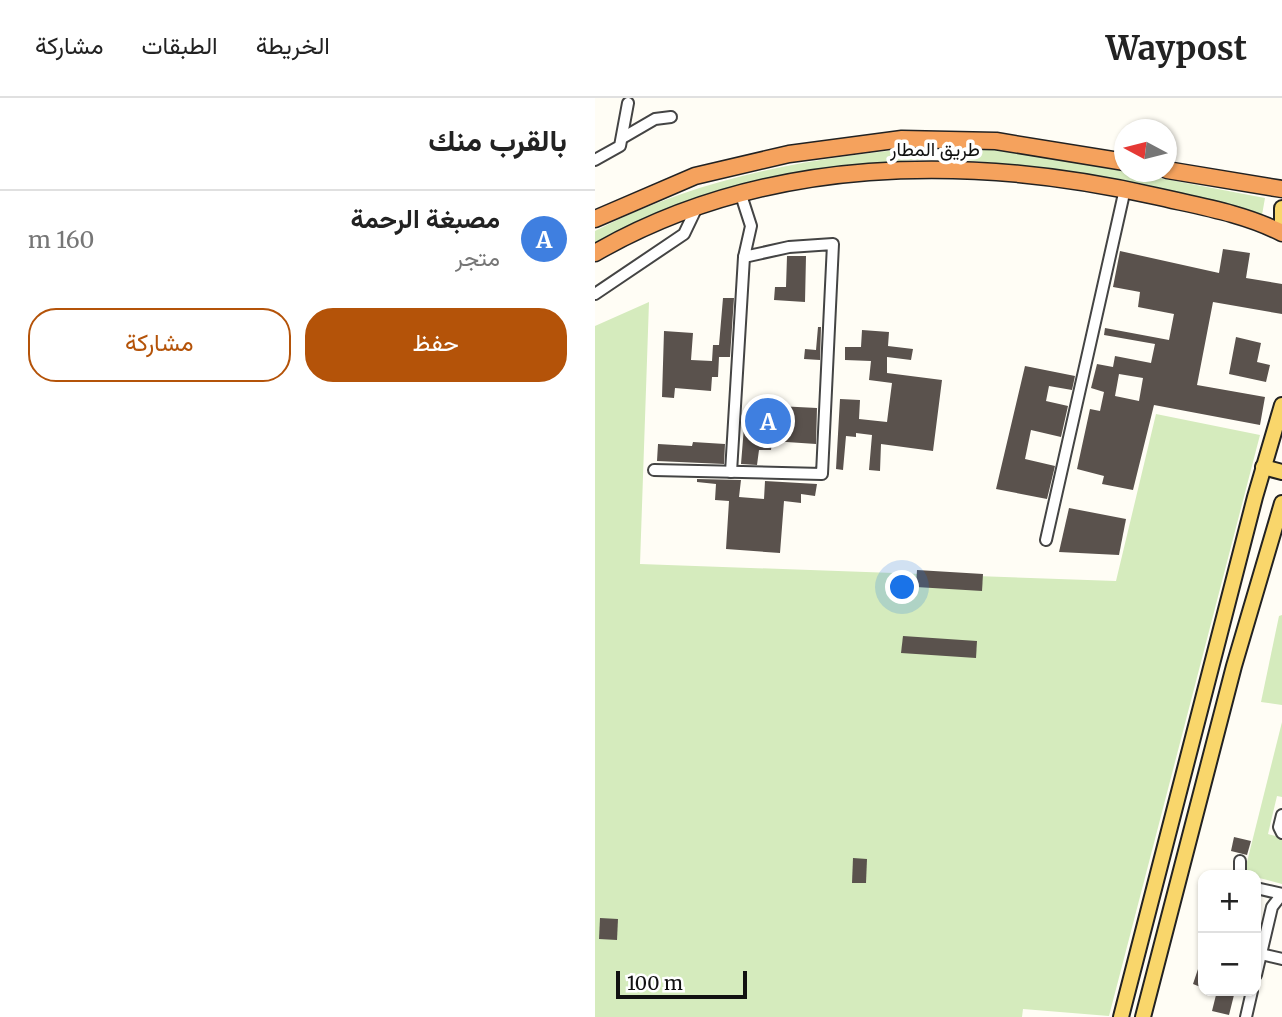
<!DOCTYPE html>
<html lang="ar">
<head>
<meta charset="utf-8">
<style>
	:root { --surface:#fff; --page:#f2f2f2; --text:#222; --muted:#767676; --line:#e0e0e0; --accent:#b45309 }
	body { margin:0; font-family:Merriweather,Vazirmatn,serif; background:var(--page); color:var(--text); direction:rtl }
	.controls { position:absolute; right:21px; bottom:21px; display:grid; overflow:hidden; border-radius:14px; box-shadow:0 2px 5px #0004 }
	.controls button { width:63px; height:63px; display:grid; place-items:center; padding:0; border:0; border-bottom:2px solid var(--line); background:var(--surface); color:var(--text); font:35px sans-serif }
	.compass { position:absolute; left:519px; top:21px; width:63px; height:63px; border-radius:50%; background:var(--surface); box-shadow:0 2px 5px #0004; rotate:277deg }
	.scale { position:absolute; left:21px; bottom:18px; width:131px; box-sizing:border-box; padding-left:7px; border:4px solid #111; border-top:0; font-size:19px; line-height:24px; white-space:nowrap; color:#111; -webkit-text-stroke:5px #fff; paint-order:stroke }
	.you { position:absolute; left:308px; top:490px; width:24px; height:24px; margin:-18px; border:5px solid #fff; border-radius:50%; background:#1a73e8; box-shadow:0 0 0 10px #1a73e833 }
	.badge { display:grid; place-items:center; width:46px; height:46px; border-radius:50%; background:var(--accent); color:#fff; font-size:23px; font-weight:700 }
	.pin { position:absolute; translate:-50% -50%; border:4px solid #fff; box-shadow:0 2px 7px #0006 }
	.list { margin:0; padding:0; list-style:none }
	h2 { display:flex; justify-content:space-between; align-items:center; height:91px; margin:0; padding:0 28px; font-size:30px }
	h2 small { font-size:23px; font-weight:400; color:var(--muted) }
	.list li { display:grid; grid-template-columns:46px 1fr auto; gap:21px; align-items:center; box-sizing:border-box; height:98px; padding:0 28px; border-top:2px solid var(--line) }
	.list b { display:block; font-size:26px; white-space:nowrap }
	.list p { margin:0; font-size:23px; white-space:nowrap; color:var(--muted) }
	.list em { font-size:23px; font-style:normal; color:var(--muted) }
	.actions { display:flex; gap:14px; padding:21px 28px }
	.actions a { flex:1; padding:16px 0; border:2px solid var(--accent); border-radius:28px; text-align:center; font-size:24px; color:var(--accent) }
	.actions .main { background:var(--accent); color:#fff }
	.map { position:relative; flex:none; width:687px; height:919px; overflow:hidden; direction:ltr }
	header { display:flex; align-items:center; gap:42px; box-sizing:border-box; height:98px; padding:0 35px; background:var(--surface); border-bottom:2px solid var(--line) }
	header strong { font-size:33px }
	nav { display:flex; gap:38px; margin-inline-start:auto; font-size:24px }
	main { display:flex }
	aside { flex:1; background:var(--surface) }
	.map>svg:first-child { display:block }
	.green { fill:#d5ebbd }
	.building { fill:#5a524d; fill-rule:evenodd }
	.lines { fill:none; stroke-linecap:round; stroke-linejoin:round }
	.minor-casing { stroke:#444; stroke-width:14 }
	.major-casing { stroke:#222; stroke-width:18 }
	.highway-casing { stroke:#222; stroke-width:19 }
	.minor { stroke:#fff; stroke-width:10 }
	.major { stroke:#f9d66b; stroke-width:14 }
	.highway { stroke:#f5a25d; stroke-width:16 }
	.labels { text-anchor:middle; dominant-baseline:central; stroke-width:7; stroke-linejoin:round; paint-order:stroke }
	.street-label { font-size:19px; fill:#111; stroke:#fff }
</style>
</head>
<body>
<header>
<strong>Waypost</strong>
<nav><a>الخريطة</a><a>الطبقات</a><a>مشاركة</a></nav>
</header>
<main>
<div class="map">
<svg width="687" height="919" viewBox="0 0 687 919">
	<rect width="100%" height="100%" fill="#fffdf5"/>
	<!-- green -->
	<g class="green">
		<path d="M338 49 341 53 337 61C213 67 111 90 0 146V133C106 78 220 58 338 49Z"/>
		<path d="M369 49 428 54 670 100 667 117C570 88 470 71 369 62Z"/>
		<polygon points="54,204 45,466 521,483 561,316 665,337 514,918 428,911 427,919 0,919 0,228"/>
		<polygon points="687,517 687,607 666,604 684,518"/>
		<polygon points="687,624 687,699 682,698 673,736 687,740 687,786 649,776"/>
	</g>
	<!-- building -->
	<g class="building">
		<path d="M628 151 655 155 651 180 687 186V216L618 204 602 287 670 299 665 327 559 307 538 392 507 386 509 378 482 371 495 311 505 313 509 294 496 290 502 266 518 269 520 258 556 265 560 246 509 237 510 230 574 242 579 216 543 209 545 194 518 189 525 153 624 175ZM524 276 548 280 544 303 520 298Z"/>
		<polygon points="192,158 211,158 210,204 179,202 180,189 191,189"/>
		<polygon points="128,200 139,200 135,259 124,259 123,279 117,279 116,293 80,290 79,300 67,299 69,233 98,235 96,262 117,263 118,247 124,247"/>
		<polygon points="223,229 226,229 225,262 209,261 210,251 221,252"/>
		<polygon points="267,232 294,234 293,248 318,251 316,262 292,259 292,275 347,282 338,353 286,346 285,373 274,372 277,337 261,335 261,339 251,338 248,372 241,371 245,301 265,302 264,321 292,324 297,285 274,282 276,263 250,262 250,249 266,249"/>
		<polygon points="641,239 666,245 662,264 675,267 671,284 634,276"/>
		<polygon points="430,268 480,278 477,292 454,288 451,303 473,308 466,339 436,332 430,361 460,368 452,401 401,391"/>
		<polygon points="169,303 183,304 183,308 222,310 221,346 177,343 176,352 164,352 162,367 146,366 149,329 167,330"/>
		<polygon points="98,344 130,346 129,366 62,363 63,346 97,348"/>
		<polygon points="102,381 146,382 144,399 169,401 170,383 222,386 220,398 206,396 206,405 189,403 185,455 131,451 134,403 120,402 121,386 102,384"/>
		<polygon points="474,410 531,421 524,457 464,454"/>
		<polygon points="322,472 388,476 387,493 321,489"/>
		<polygon points="308,538 382,543 381,560 306,555"/>
		<polygon points="639,739 656,743 652,757 636,753"/>
		<polygon points="258,760 272,761 271,785 257,785"/>
		<polygon points="5,820 23,821 22,842 4,841"/>
		<polygon points="607,859 608,859 608,890 598,886"/>
		<polygon points="622,893 640,893 634,917 617,913"/>
	</g>
	<g class="lines">
		<!-- minor casing -->
		<g class="minor-casing">
			<g id="minor">
				<polyline points="29,39 60,21 76,19"/>
				<polyline points="0,62 25,48 33,5"/>
				<polyline points="0,196 89,136 101,111"/>
				<polyline points="59,372 227,376 238,146 194,149 149,159 156,128 146,97"/>
				<polyline points="136,374 149,159"/>
				<polyline points="451,442 530,91"/>
				<polyline points="687,717 684,729 687,735"/>
				<polyline points="645,763 645,777"/>
				<polyline points="661,790 687,796"/>
				<polyline points="666,856 687,861"/>
				<polyline points="661,877 677,809 687,796"/>
				<polyline points="651,919 657,893"/>
			</g>
		</g>
		<!-- major casing -->
		<g class="major-casing">
			<g id="major">
				<polyline points="687,110 687,129"/>
				<polyline points="668,369 687,374"/>
				<polyline points="526,919 660,399 687,307"/>
				<polyline points="548,919 639,568 687,405"/>
			</g>
		</g>
		<!-- highway casing -->
		<g class="highway-casing">
			<g id="highway">
				<polyline points="572,72 687,91"/>
				<polyline points="0,121 100,78 194,56 307,41 401,43 530,64"/>
				<path d="M0 155C170 57 374 56 560 98 603 108 648 115 687 135"/>
			</g>
		</g>
		<!-- minor -->
		<use href="#minor" class="minor"/>
		<!-- major -->
		<use href="#major" class="major"/>
		<!-- highway -->
		<use href="#highway" class="highway"/>
	</g>
	<g class="labels">
		<!-- street labels -->
		<g class="street-label">
			<text x="340" y="51">طريق المطار</text>
		</g>
	</g>
</svg>
<div class="controls">
<button>+</button>
<button>−</button>
</div>
<svg class="compass" viewBox="-18 -18 36 36"><path d="M0-13l5 13h-10z" fill="#e53935"/><path d="M0 13l5-13h-10z" fill="#767676"/></svg>
<div class="scale">100 m</div>
<div class="you"></div>
<div class="pin badge" style="left:173px;top:323px;background:#3f7fe0">A</div>
</div>
<aside>
<h2>بالقرب منك<small></small></h2>
<ul class="list">
<li><span class="badge" style="background:#3f7fe0">A</span><div><b>مصبغة الرحمة</b><p>متجر</p></div><em>160 m</em></li>
</ul>
<div class="actions"><a class="main">حفظ</a><a>مشاركة</a></div>
</aside>
</main>
</body>
</html>
